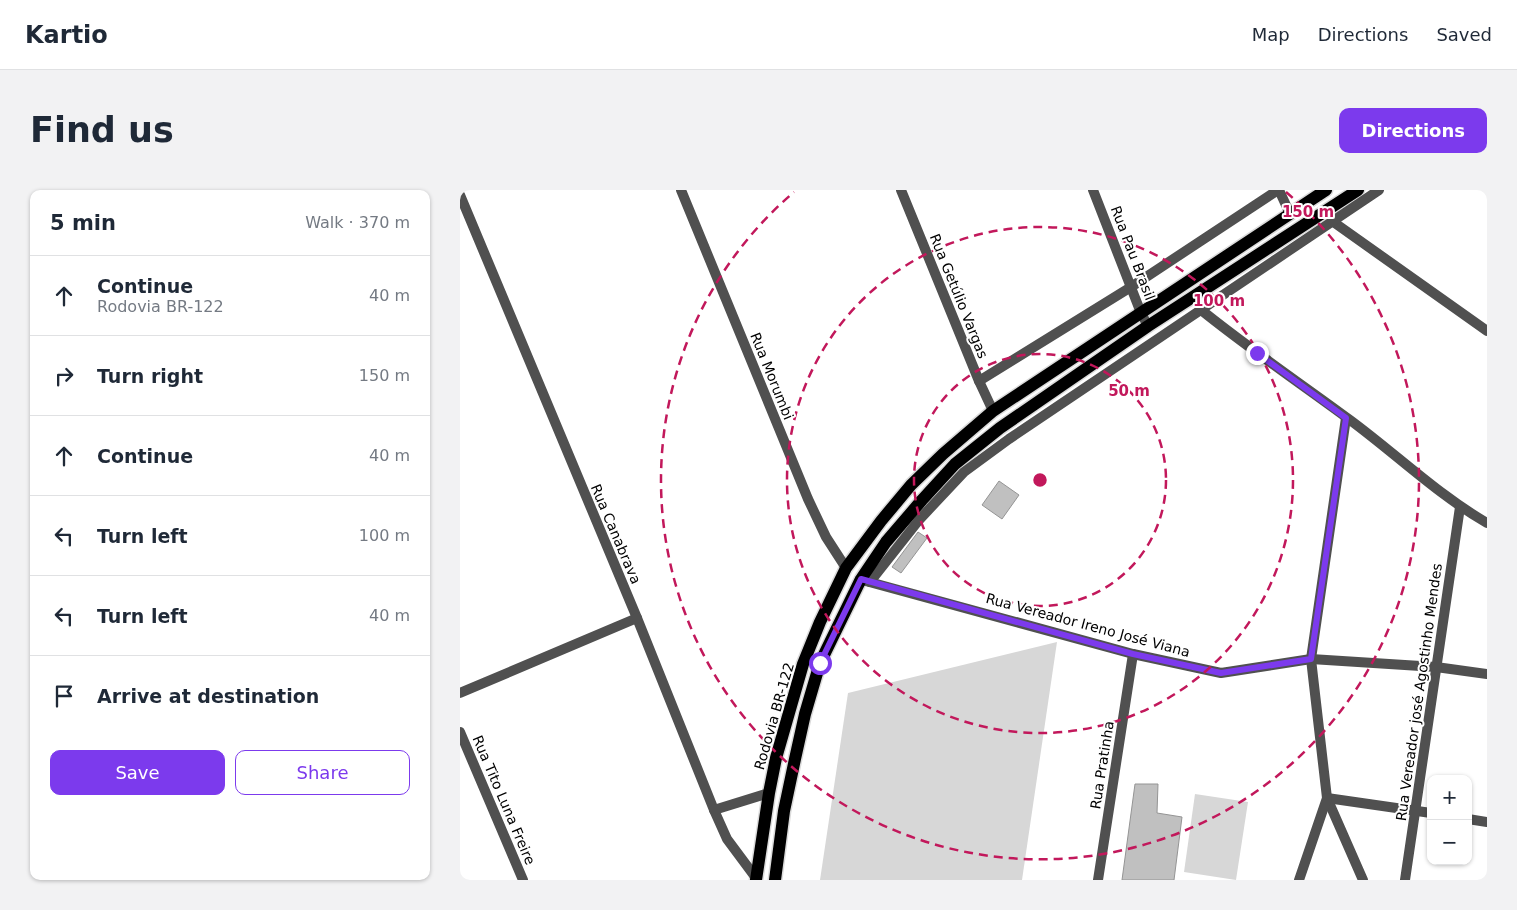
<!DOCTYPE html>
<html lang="en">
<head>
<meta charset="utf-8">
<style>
	:root { --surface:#fff; --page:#f2f2f3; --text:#1f2937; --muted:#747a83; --line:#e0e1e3; --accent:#7c3aed }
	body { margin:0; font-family:"DejaVu Sans",sans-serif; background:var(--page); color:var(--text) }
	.controls { position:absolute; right:15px; bottom:15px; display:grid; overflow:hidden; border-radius:10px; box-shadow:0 1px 4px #0004 }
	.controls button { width:45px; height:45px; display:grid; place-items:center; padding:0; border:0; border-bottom:1px solid var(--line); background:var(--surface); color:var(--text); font:25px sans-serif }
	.stop { position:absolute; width:15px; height:15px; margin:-11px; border:4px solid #7c3aed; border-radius:50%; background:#fff }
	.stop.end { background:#7c3aed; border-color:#fff; box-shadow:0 1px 5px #0008 }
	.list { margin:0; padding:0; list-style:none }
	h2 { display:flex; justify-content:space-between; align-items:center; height:65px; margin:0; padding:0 20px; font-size:21px }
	h2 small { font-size:16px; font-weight:400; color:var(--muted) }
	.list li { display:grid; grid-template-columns:32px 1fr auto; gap:15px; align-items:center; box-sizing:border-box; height:80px; padding:0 20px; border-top:1px solid var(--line) }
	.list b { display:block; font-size:19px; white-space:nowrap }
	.list p { margin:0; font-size:16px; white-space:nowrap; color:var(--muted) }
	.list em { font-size:16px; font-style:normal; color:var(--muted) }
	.actions { display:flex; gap:10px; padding:15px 20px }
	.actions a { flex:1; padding:11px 0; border:1px solid var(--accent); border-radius:10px; text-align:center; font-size:18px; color:var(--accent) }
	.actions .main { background:var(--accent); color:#fff }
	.icon { flex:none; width:28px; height:28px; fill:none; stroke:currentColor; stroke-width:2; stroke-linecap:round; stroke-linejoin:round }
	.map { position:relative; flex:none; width:1027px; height:690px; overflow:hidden; border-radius:10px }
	header { display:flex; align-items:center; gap:30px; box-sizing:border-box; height:70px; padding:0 25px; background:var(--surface); border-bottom:1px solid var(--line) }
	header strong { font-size:24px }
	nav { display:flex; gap:28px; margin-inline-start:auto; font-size:18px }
	.intro { display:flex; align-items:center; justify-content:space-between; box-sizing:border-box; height:120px; padding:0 30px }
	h1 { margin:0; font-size:35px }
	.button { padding:12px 22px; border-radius:10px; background:var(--accent); color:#fff; font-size:18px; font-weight:700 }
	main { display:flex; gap:30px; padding:0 30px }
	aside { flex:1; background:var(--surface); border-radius:10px; box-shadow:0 1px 4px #0004 }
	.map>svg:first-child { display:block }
	.green { fill:#d7d7d7 }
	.building { fill:#c0c0c0; stroke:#949494 }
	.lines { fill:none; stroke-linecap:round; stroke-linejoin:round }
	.primary-casing { stroke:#dbdbdb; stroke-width:15 }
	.minor { stroke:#505050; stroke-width:10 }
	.tertiary { stroke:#505050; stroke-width:10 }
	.primary { stroke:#000; stroke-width:12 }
	.route { stroke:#7c3aed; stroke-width:6 }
	.ring { fill:none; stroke:#c2185b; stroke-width:2.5; stroke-dasharray:9 6 }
	.labels { text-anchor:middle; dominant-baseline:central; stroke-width:4; stroke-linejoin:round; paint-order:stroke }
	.street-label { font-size:14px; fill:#000; stroke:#fff }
	.centre { fill:#c2185b; stroke:#fff; stroke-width:2.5 }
	.ring-label { font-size:15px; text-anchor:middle; font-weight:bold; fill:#c2185b; stroke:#fff; stroke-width:4; stroke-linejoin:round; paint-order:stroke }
</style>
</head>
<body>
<header>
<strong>Kartio</strong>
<nav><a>Map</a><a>Directions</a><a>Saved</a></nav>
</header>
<div class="intro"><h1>Find us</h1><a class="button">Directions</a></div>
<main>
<aside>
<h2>5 min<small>Walk · 370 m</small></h2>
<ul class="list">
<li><svg class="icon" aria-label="ahead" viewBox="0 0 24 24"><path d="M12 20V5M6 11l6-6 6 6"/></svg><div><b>Continue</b><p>Rodovia BR-122</p></div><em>40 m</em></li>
<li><svg class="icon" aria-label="right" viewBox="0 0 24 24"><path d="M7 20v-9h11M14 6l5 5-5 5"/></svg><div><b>Turn right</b></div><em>150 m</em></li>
<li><svg class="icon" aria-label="ahead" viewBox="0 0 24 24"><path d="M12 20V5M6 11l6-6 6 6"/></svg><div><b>Continue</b></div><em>40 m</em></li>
<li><svg class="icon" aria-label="left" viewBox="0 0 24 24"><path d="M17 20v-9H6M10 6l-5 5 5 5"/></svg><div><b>Turn left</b></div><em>100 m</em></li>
<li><svg class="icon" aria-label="left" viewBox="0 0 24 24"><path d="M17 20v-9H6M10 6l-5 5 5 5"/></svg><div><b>Turn left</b></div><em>40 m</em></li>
<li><svg class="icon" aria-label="arrive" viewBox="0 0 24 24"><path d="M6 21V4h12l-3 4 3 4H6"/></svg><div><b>Arrive at destination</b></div></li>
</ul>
<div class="actions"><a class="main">Save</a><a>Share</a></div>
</aside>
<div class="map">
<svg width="1027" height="690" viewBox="0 0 1027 690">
	<rect width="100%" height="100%" fill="#fff"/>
	<!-- green -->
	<g class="green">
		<polygon points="597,452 562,690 360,690 388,503"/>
		<polygon points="735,604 788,612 776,690 724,682"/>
	</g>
	<!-- building -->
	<g class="building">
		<polygon points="539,291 559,305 542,329 522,315"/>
		<polygon points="458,342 467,348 441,383 432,377"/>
		<polygon points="675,594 698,594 697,623 722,627 714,690 662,690"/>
	</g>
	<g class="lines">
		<!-- primary casing -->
		<g class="primary-casing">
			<g id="primary">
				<polyline points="296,690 309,603 316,568 343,474 360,432 386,378 421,331 451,295 483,264 533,221 866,0"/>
				<polyline points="315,690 324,621 335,569 345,524 360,473 401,389 426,352 462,310 495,274 540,238 688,136 898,0"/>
			</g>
		</g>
		<!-- minor -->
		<g class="minor">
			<polyline points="221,0 348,309 366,347 386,378"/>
			<polyline points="441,0 519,191 533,221"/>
			<polyline points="633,0 681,123 688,136"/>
			<polyline points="819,0 830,24"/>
			<polyline points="0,5 177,428 254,620 267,649 296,688"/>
			<polyline points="872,31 1027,141"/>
			<path d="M740 119C788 158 840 193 890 230 936 264 977 304 1027 333"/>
			<polyline points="519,191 671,97 818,0"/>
			<polyline points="886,228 851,469 867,608 903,690"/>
			<polyline points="402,390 673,464 761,483 851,469 976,477 1027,484"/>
			<polyline points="0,503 177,428"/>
			<polyline points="0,542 63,690"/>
			<polyline points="867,608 971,623"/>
			<polyline points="254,620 309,603"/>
			<polyline points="1008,629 1027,632"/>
			<polyline points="638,690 673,464"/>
			<polyline points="839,690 867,608"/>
			<polyline points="945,690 1000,317"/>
		</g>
		<!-- tertiary -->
		<polyline class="tertiary" points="410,392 459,330 504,282 549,249 919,0"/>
		<!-- primary -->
		<use href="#primary" class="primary"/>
	</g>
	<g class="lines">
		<!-- route -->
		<polyline class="route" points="360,473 401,389 673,464 761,483 851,469 886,228 797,163"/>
	</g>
	<!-- distance rings -->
	<g class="ring">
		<circle cx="580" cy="290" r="126"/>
		<circle cx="580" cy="290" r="253"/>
		<path d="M826 2A379 379 0 1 1 334 2"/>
	</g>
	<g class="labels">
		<!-- street labels -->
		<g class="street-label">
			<text transform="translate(673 63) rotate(69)">Rua Pau Brasil</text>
			<text transform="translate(499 106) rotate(68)">Rua Getúlio Vargas</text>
			<text transform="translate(312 186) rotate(68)">Rua Morumbi</text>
			<text transform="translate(156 344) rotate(67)">Rua Canabrava</text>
			<text transform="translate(628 435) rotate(15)">Rua Vereador Ireno José Viana</text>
			<text transform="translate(959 502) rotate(-82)">Rua Vereador josé Agostinho Mendes</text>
			<text transform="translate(314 526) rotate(-74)">Rodovia BR-122</text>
			<text transform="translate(642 575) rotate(-81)">Rua Pratinha</text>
			<text transform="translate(44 610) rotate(67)">Rua Tito Luna Freire</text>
		</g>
	</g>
	<circle cx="580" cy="290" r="8" class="centre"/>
	<g class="ring-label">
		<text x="848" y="27">150 m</text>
		<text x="759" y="116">100 m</text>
		<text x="669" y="206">50 m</text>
	</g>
</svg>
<div class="controls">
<button>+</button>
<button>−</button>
</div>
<div class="stop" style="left:360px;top:473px"></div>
<div class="stop end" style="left:797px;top:163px"></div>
</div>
</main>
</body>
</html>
